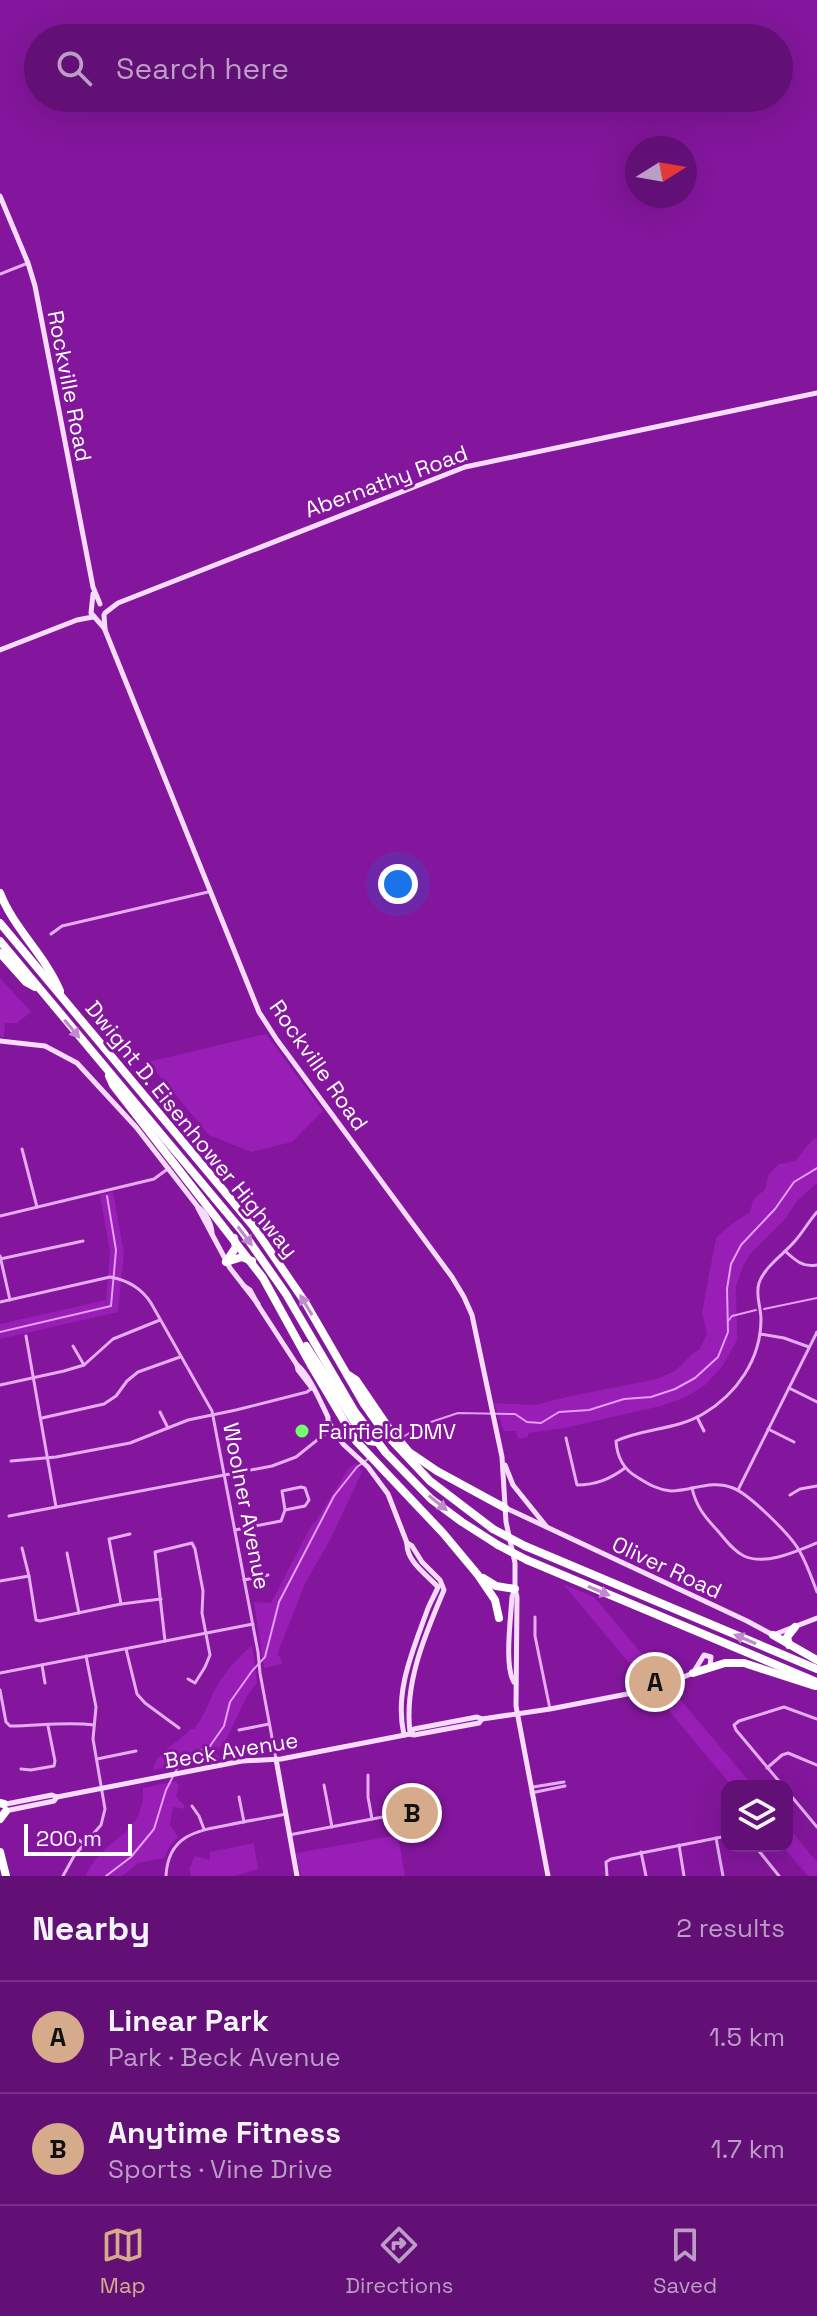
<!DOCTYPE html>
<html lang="en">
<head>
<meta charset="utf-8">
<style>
	:root { --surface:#621075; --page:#6b1e7d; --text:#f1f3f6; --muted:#bb9dc5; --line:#763087; --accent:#d6ab8b }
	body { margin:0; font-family:"Space Grotesk",sans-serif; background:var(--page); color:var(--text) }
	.controls { position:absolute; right:24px; bottom:24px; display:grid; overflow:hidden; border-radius:16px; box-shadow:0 8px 32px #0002 }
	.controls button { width:72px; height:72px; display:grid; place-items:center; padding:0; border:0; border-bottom:2px solid var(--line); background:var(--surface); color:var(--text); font:40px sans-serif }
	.compass { position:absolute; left:625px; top:136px; width:72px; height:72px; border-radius:50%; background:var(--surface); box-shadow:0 8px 32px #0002; rotate:79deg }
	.scale { position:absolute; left:24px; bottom:20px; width:108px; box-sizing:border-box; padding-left:8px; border:4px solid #fff; border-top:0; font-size:22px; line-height:28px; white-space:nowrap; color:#fff; -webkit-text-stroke:6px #83169c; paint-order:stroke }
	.you { position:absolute; left:398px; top:884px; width:28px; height:28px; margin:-20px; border:6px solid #fff; border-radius:50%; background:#1a73e8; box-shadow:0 0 0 12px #1a73e833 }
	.badge { display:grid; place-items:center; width:52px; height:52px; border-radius:50%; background:var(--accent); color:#111; font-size:26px; font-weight:700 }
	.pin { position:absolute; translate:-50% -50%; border:4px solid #fff; box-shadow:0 2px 8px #0006 }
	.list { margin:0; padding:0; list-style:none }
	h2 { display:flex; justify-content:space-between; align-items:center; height:104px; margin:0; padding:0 32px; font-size:34px }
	h2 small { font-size:26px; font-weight:400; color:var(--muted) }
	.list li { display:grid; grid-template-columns:52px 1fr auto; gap:24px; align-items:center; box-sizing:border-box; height:112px; padding:0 32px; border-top:2px solid var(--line) }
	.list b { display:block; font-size:30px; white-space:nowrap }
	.list p { margin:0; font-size:26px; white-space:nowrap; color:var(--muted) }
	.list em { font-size:26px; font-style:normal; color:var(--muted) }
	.icon { flex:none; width:44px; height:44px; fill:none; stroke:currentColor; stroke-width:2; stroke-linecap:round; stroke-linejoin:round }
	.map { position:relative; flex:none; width:817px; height:1876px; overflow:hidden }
	.search { position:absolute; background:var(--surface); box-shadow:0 8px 32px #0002; left:24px; right:24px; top:24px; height:88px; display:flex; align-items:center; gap:20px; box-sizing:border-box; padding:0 28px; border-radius:44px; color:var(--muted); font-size:30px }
	.sheet { height:328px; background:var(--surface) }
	nav { display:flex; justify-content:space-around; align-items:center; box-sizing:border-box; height:112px; border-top:2px solid var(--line); background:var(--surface); font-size:22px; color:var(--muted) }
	nav a { display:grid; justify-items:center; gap:4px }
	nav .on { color:var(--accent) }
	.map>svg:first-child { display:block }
	.green { fill:#981eb6 }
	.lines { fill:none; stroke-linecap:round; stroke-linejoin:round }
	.stream { stroke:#e39ef5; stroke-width:2 }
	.street { stroke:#e5acf3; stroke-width:3 }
	.secondary { stroke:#f6dbfc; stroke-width:5 }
	.highway { stroke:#fff; stroke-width:8 }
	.highway-bridge { stroke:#fff; stroke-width:8 }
	.oneway { fill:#c18ace }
	.poi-dot { fill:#73ff6e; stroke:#83169c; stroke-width:3 }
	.labels { text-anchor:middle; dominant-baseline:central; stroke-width:6; stroke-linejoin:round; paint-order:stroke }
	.street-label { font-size:22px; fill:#fff; stroke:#83169c }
	.poi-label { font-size:22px; fill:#fff; stroke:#83169c; text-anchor:start }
</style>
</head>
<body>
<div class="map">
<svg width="817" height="1876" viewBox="0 0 817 1876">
	<rect width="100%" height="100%" fill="#83169c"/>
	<!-- green -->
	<g class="green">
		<polygon points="0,978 31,1012 17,1023 5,1023 4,1037 0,1036"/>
		<polygon points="266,1034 323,1111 292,1142 251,1152 209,1135 148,1062"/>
		<polygon points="817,1138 817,1183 798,1200 785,1219 750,1254 743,1266 736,1286 737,1340 722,1367 705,1385 686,1397 661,1406 564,1428 528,1433 528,1437 518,1439 516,1431 504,1431 494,1403 535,1405 571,1396 657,1379 675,1371 693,1353 699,1350 707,1334 702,1313 716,1238 729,1226 750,1212 753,1200 765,1189 769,1174 779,1164 795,1161 813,1139"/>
		<polygon points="113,1192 124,1253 118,1312 0,1339 0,1324 106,1300 110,1252 100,1195"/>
		<polygon points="356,1463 362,1472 331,1538 305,1584 277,1655 281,1658 282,1664 264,1668 254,1602 271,1603 311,1526 316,1521 348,1469"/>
		<polygon points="563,1584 594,1597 753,1786 732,1786"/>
		<path d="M252 1645 257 1683 247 1696 227 1738 215 1753 221 1758 153 1770C158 1748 178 1745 190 1729H194C204 1717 208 1703 215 1689 225 1672 237 1658 252 1645Z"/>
		<path d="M176 1781 179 1786 176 1797 184 1805 185 1809 173 1807 170 1825 178 1837 169 1847 164 1858 138 1863 122 1876H86C103 1835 144 1840 143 1788Z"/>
		<polygon points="787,1826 817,1862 817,1876 808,1876 782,1846 787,1846"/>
		<polygon points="398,1835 405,1876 301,1876 296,1853"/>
		<polygon points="254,1843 258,1869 235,1876 191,1876 189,1869 195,1856 210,1860 210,1852"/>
	</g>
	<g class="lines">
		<!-- stream -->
		<g class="stream">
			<polyline points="764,1309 817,1298"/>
			<polyline points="728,1321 732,1316 756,1310"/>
			<polyline points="0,1332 111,1306 116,1250 107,1196"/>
			<polyline points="400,1439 422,1425 458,1413 515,1414 527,1422 541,1423 559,1412 589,1410 624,1399 651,1397 675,1389 695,1378 718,1357 728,1332 727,1289 731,1264 741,1245 775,1209 794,1182 817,1168"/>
			<polyline points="106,1876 131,1857 154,1829 166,1790 181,1761 210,1746 224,1726 230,1702 252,1671 265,1657 279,1602 334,1496 357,1467 368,1459"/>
		</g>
		<!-- street -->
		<g class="street">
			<polyline points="0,274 28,263"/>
			<polyline points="51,934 62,926 208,892"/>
			<polyline points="22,1149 37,1207"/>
			<path d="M817 1212C809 1221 803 1232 795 1241 784 1254 765 1266 759 1283 755 1295 761 1307 761 1319 761 1359 737 1394 703 1414 676 1430 644 1428 616 1441 617 1457 623 1469 637 1477 648 1484 658 1490 671 1491 692 1491 711 1479 733 1488 749 1494 792 1536 800 1552 807 1564 812 1579 817 1592"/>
			<polyline points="0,1216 154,1179 169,1168"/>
			<path d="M785 1251C795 1260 803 1268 817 1265"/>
			<polyline points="0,1256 10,1300"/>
			<polyline points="0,1259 83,1241"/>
			<path d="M0 1302 110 1277C127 1280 142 1289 151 1303L212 1411 258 1652 260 1673 276 1759"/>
			<polyline points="760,1334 784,1338 809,1347"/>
			<polyline points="26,1336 56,1507"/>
			<polyline points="73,1346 84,1365"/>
			<polyline points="0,1385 64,1371 84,1365 113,1339 160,1320"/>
			<polyline points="789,1388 817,1402"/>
			<polyline points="160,1412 168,1428"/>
			<polyline points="697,1417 704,1431"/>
			<polyline points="42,1418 104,1404 116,1396 127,1381 138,1372 180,1357"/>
			<polyline points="768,1429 794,1442"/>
			<path d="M566 1438 577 1485C596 1485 610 1479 625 1468"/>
			<polyline points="11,1461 56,1457 130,1443 188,1420 236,1410 307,1392 312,1388"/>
			<path d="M692 1488C696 1506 704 1516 717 1530 725 1539 733 1551 744 1556 766 1566 797 1551 817 1543"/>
			<polyline points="738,1490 817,1332"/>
			<polyline points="790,1495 800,1489 817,1486"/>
			<polyline points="9,1516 272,1466 296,1457 331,1429"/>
			<polyline points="235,1530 281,1521 285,1510 305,1506 309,1500 305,1488 301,1487 282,1491 285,1510"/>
			<polyline points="22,1548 29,1576"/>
			<polyline points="67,1553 79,1613"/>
			<polyline points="244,1580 268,1575"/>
			<polyline points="0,1581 29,1576 36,1620 40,1621 121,1604 161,1599"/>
			<polyline points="121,1604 109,1539 130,1534"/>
			<polyline points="535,1617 535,1636 550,1709"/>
			<polyline points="165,1641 155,1552 192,1543 195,1549 203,1591 202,1613 210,1655 205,1667 195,1683 188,1679"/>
			<polyline points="126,1649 137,1694 145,1703 179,1728"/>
			<polyline points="42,1665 45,1683"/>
			<polyline points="0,1673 253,1624"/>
			<path d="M0 1690 6 1722 10 1726C38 1726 66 1721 94 1725"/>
			<polyline points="239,1730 269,1724"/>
			<polyline points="97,1759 136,1751"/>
			<polyline points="767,1768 782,1755 788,1753 817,1765"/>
			<polyline points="21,1769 31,1770 54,1766 55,1761 48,1726"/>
			<polyline points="368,1775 368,1797 372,1819"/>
			<polyline points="324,1785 332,1827"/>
			<polyline points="783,1786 736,1730 734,1725 739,1721 784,1707 817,1719"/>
			<polyline points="533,1787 564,1782"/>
			<polyline points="787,1791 817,1827"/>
			<polyline points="531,1793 565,1786"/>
			<polyline points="239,1797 244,1822"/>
			<polyline points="192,1806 199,1816 204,1829"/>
			<polyline points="289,1835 393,1815"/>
			<polyline points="716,1838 723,1876"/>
			<path d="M42 1839C58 1830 69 1832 83 1843"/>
			<polyline points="679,1845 684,1876"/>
			<polyline points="755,1846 779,1876"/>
			<polyline points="641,1852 646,1876"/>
			<polyline points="63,1876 74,1856 101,1825 105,1809 93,1739 96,1707 86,1656"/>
			<path d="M166 1876C168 1836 195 1831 228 1825 247 1821 266 1818 286 1814"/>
			<polyline points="607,1876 606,1862 611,1859 727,1836"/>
		</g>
		<!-- secondary -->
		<g class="secondary">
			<polyline points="0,196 28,263 35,286 93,587 100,604"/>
			<polyline points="93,594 91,613 105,629"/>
			<polyline points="105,613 118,603 465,467 817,393"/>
			<polyline points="104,615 105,630 259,1012 277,1040 452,1277 464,1297 472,1315 502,1457 506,1522 515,1563 515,1589 517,1597 516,1706 548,1876"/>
			<polyline points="0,650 77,620 93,617"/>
			<path d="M0 1041 45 1046 77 1063 136 1127 198 1207C206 1212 212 1225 212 1234"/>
			<polyline points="198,1208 230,1268 258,1304"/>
			<polyline points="244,1286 250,1290 258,1305 297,1365 298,1370 312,1388"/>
			<path d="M297 1365C309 1374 321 1403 328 1417V1421L343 1444 368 1467 388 1494 407 1543C406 1561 426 1574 438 1587 435 1595 430 1602 427 1611 413 1650 394 1692 404 1735"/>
			<polyline points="505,1465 513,1485 546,1526"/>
			<polyline points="506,1508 747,1621 773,1635 817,1618"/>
			<path d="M407 1543 412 1546 422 1562 440 1580 444 1590C425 1635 404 1683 410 1732"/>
			<path d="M514 1682C504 1667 511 1616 512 1597L515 1589"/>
			<polyline points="410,1734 414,1729 477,1717 482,1719 550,1709 658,1688 693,1673 704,1655 711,1657 710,1666"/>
			<polyline points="276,1759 297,1876"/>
			<polyline points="1,1805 52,1795 57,1797 242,1761 281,1759 410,1734 414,1735 479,1723 482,1719"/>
			<polyline points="5,1811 54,1801 57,1797"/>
		</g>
		<!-- highway -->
		<g class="highway">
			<path d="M0 893C14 929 45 955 60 991"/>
			<polyline points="0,923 253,1226 305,1302 364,1404 383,1431 430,1481 493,1529"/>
			<polyline points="0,941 242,1231 286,1294 355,1412 386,1453 431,1499 462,1522 498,1545"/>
			<polyline points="0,953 26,982 35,987"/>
			<polyline points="109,1076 113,1085 263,1278 312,1367 356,1441 443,1533 478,1575 495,1600 499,1618"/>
			<polyline points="226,1262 236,1247 234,1238"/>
			<polyline points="226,1262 242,1257 252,1261"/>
			<polyline points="306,1346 359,1429 369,1441 377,1442"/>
			<polyline points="347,1374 356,1380 388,1427 409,1452 437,1471 505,1508"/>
			<polyline points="525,1546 817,1669"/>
			<polyline points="527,1560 817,1682"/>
			<polyline points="483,1578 496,1586 515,1589"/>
			<polyline points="773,1635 817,1660"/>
			<polyline points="789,1645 787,1637 795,1627"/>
			<polyline points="693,1673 725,1663 744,1663 815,1686"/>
			<polyline points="0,1803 4,1804"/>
			<polyline points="0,1819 6,1811"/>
			<polyline points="0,1852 6,1876"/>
		</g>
		<!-- highway-bridge -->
		<g class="highway-bridge">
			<polyline points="493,1529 525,1546"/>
			<polyline points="498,1545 527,1560"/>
		</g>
	</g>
	<!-- one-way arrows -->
	<defs><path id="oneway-solid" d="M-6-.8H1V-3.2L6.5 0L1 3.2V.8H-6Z" transform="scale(2)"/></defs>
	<g class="oneway">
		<use href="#oneway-solid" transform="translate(72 1029) rotate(50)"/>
		<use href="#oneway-solid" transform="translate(245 1236) rotate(53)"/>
		<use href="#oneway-solid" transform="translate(306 1305) rotate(-121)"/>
		<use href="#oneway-solid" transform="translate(438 1503) rotate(39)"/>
		<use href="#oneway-solid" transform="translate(599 1591) rotate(23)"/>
		<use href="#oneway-solid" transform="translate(745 1639) rotate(-157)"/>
	</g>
	<!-- markers -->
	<circle class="poi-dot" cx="302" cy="1431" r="8"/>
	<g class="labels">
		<!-- street labels -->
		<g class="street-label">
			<text transform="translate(70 386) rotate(79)">Rockville Road</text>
			<text transform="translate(386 481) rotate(-20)">Abernathy Road</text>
			<text transform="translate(319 1065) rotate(55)">Rockville Road</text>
			<text transform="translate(192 1129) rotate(51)">Dwight D. Eisenhower Highway</text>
			<text transform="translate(247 1506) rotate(79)">Woolner Avenue</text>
			<text transform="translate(667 1567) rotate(25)">Oliver Road</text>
			<text transform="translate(231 1750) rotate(-9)">Beck Avenue</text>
		</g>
		<!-- poi labels -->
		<g class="poi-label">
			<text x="318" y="1431">Fairfield DMV</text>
		</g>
	</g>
</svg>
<div class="controls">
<button><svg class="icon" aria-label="layers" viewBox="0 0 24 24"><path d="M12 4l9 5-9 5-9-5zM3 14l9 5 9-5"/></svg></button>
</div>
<svg class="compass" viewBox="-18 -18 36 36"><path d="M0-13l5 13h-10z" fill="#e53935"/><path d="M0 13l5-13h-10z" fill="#bb9dc5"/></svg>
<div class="scale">200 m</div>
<div class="you"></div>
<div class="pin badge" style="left:655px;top:1682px">A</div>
<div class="pin badge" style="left:412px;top:1813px">B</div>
<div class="search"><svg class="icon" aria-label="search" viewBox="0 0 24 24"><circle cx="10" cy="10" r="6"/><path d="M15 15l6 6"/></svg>Search here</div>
</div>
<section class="sheet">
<h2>Nearby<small>2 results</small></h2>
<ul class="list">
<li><span class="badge">A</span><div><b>Linear Park</b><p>Park · Beck Avenue</p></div><em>1.5 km</em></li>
<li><span class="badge">B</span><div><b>Anytime Fitness</b><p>Sports · Vine Drive</p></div><em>1.7 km</em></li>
</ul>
</section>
<nav>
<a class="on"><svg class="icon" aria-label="map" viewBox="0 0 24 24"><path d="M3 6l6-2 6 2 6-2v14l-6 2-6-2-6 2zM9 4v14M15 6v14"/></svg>Map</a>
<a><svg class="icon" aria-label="directions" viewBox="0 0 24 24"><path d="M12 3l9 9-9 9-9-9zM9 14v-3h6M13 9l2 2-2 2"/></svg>Directions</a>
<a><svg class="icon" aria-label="saved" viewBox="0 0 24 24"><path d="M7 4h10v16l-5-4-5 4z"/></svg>Saved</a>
</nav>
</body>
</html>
